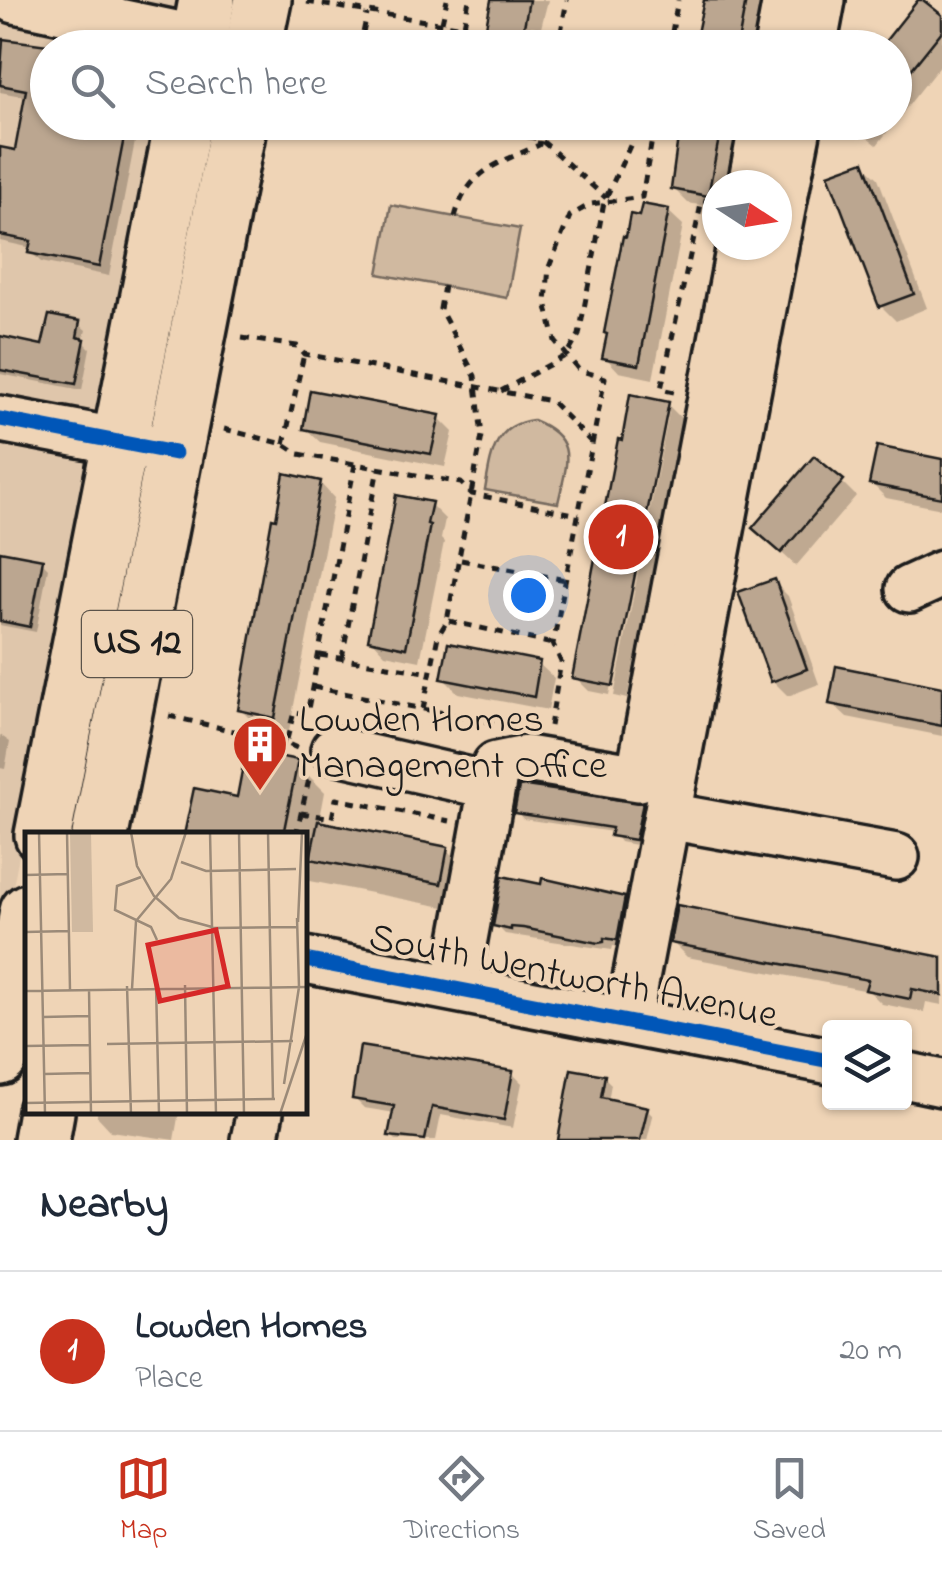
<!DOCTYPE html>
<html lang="en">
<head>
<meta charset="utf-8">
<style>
	:root { --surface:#fff; --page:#f2f2f3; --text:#1f2937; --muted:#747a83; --line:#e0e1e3; --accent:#c8321e }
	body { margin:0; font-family:"Indie Flower",sans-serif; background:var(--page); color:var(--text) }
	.controls { position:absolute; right:30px; bottom:30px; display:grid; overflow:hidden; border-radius:10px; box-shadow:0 2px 8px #0004 }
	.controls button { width:90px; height:90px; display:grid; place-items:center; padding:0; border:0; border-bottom:2px solid var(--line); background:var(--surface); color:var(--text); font:50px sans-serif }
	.compass { position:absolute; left:702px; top:170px; width:90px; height:90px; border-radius:50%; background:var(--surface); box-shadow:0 2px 8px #0004; rotate:102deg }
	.you { position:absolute; left:528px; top:595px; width:35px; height:35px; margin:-25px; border:8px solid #fff; border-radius:50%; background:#1a73e8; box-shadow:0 0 0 15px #1a73e833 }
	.badge { display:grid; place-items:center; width:65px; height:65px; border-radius:50%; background:var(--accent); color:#fff; font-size:32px; font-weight:700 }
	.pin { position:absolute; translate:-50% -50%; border:5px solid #fff; box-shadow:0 2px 10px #0006 }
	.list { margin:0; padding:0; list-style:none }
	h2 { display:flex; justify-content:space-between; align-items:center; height:130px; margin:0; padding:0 40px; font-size:42px }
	h2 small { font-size:32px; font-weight:400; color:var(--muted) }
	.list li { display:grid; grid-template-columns:65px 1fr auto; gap:30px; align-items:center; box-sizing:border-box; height:160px; padding:0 40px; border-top:2px solid var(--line) }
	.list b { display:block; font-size:38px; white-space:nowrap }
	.list p { margin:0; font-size:32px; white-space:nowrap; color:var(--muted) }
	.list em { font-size:32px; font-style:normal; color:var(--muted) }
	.icon { flex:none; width:55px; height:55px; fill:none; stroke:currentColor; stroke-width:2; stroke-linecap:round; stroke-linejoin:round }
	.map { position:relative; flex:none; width:942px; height:1140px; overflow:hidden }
	.search { position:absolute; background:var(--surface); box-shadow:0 2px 8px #0004; left:30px; right:30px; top:30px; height:110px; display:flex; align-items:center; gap:25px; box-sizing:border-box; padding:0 35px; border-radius:55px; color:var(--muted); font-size:38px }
	.sheet { height:290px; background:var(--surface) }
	nav { display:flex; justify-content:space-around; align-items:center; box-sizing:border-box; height:140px; border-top:2px solid var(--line); background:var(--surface); font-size:28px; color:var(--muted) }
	nav a { display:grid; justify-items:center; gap:5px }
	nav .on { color:var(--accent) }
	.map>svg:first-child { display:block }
	.built { fill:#dfc6ab }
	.green { fill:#d0b9a0; stroke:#766a5e; stroke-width:2.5 }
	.shadow { fill:#0003 }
	.building { fill:#bba690; stroke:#1c1c1c; stroke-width:2.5 }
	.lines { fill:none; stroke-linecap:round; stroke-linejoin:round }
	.minor-casing { stroke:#1c1c1c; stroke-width:52 }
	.major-casing { stroke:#1c1c1c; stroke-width:62 }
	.path { stroke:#1c1c1c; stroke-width:5; stroke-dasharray:8 8; stroke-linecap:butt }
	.minor { stroke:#efd4b6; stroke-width:45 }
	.major { stroke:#efd4b6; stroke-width:55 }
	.cycleway-casing { stroke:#efd4b6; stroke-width:21 }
	.cycleway { stroke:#0057b8; stroke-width:15 }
	.labels { text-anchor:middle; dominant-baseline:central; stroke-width:8; stroke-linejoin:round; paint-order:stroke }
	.shield { fill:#efd4b6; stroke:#5b534a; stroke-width:2.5 }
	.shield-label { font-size:38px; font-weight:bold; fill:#1c1c1c }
	.poi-label { font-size:40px; fill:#1c1c1c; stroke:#efd4b6; text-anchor:start }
	.street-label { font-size:40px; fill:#1c1c1c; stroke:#efd4b6 }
	.inset-road { fill:none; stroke:#9b8a78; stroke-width:2.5 }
	.view { fill:#d62828; fill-opacity:0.15; stroke:#d62828; stroke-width:5 }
	.inset-edge { fill:none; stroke:#1c1c1c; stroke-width:5 }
</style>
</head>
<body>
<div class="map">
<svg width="942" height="1140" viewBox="0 0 942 1140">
	<rect width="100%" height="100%" fill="#efd4b6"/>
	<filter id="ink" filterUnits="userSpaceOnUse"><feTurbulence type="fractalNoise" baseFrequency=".01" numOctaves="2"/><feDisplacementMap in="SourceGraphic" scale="20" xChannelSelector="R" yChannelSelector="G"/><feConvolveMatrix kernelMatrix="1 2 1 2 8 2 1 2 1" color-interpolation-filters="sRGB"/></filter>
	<g filter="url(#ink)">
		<!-- built -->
		<polygon class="built" points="7,0 186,0 176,47 48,48 48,122 162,123 0,953 0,33"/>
		<!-- green -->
		<g class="green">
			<polygon points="391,205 520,229 507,298 378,274"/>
			<path d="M533 420C579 439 567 462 558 503L485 490C491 456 493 425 533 420Z"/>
		</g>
		<!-- shadow -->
		<g class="shadow">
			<polygon points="493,0 548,0 541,28 531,26 527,48 484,48"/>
			<polygon points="706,0 762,0 753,48 697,48"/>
			<polygon points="942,18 942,63 877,145 849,122 894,122 894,48"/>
			<polygon points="381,33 457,48 378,48"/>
			<polygon points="0,48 4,49 48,122 135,122 138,126 109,276 41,262 31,252 32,248 0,241 0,149 17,153 27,97 0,92"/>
			<polygon points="682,122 739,122 726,185 717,185 717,208 688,203 673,188"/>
			<polygon points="863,164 878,178 927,308 896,321 881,306"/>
			<polygon points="668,211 683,225 653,379 619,372 605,357 641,219"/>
			<polygon points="79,324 86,330 83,341 90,348 82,390 0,374 0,339 44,348"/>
			<polygon points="632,397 667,404 682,419 627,699 614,696 669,412 664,412 609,695 589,691 575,677 620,442 624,443"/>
			<polygon points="438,417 453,432 445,467 320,442 305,428"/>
			<polygon points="942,461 942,509 886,498 872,484"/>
			<polygon points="842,482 856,496 796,566 770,542"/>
			<polygon points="320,483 334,498 289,731 255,724 240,709 278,522"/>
			<polygon points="430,504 445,519 441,539 444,542 420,661 385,654 371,639"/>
			<polygon points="0,553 42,562 48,568 36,632 0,625"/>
			<polygon points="774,582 788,596 819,684 788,696 773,681"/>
			<polygon points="539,664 554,678 548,710 458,693 444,679"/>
			<polygon points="942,689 942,736 847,717 832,703"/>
			<polygon points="0,735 10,742 5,769 0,768"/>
			<polygon points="296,763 325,792 319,824 446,849 475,878 469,912 305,880 305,835 187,835"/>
			<polygon points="641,806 648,812 641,846 620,842 613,832 523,819 517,812"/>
			<polygon points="624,899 633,908 625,948 613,946 612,950 505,934 496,925"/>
			<polygon points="672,942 942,960 942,1005 926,1002 924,1012 882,1004 869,991 687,957"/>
			<polygon points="512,1073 522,1083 513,1128 441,1115 436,1140 396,1140 391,1135 395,1113 364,1108 354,1098"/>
			<polygon points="604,1077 611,1084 608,1101 646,1109 653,1116 647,1140 560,1140"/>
			<polygon points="97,1112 179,1112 174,1140 111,1131 97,1116"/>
		</g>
		<!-- building -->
		<g class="building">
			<polygon points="491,0 529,0 520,48 482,48"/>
			<polygon points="704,0 746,0 737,48 694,48"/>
			<polygon points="918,0 923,0 942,15 942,31 894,91 894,48 880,48"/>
			<polygon points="3,39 48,45 48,122 127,122 99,267 28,253 31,241 0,235 0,147 15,150 26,90 0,85"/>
			<polygon points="680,122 722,122 708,196 671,189"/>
			<polygon points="864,161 914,294 879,307 828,174"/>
			<polygon points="642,204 669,209 639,365 602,358 607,334 604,333 623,236 626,237 630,214 639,216"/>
			<polygon points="49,315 80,321 77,337 85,339 76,384 0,370 0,336 42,345"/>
			<polygon points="310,390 440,415 431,454 303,429"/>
			<polygon points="630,394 669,402 613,686 572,678 618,439 622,440"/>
			<polygon points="877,446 942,459 942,498 869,484"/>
			<polygon points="814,456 844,480 781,553 752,528"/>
			<polygon points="284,473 321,481 275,718 238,710 272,518 276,519"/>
			<polygon points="396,495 432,502 427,524 430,525 406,648 368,640"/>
			<polygon points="0,551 43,559 30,627 0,621"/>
			<polygon points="775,579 807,669 771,682 738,592"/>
			<polygon points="448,643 540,661 534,697 441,679"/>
			<polygon points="836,666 942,687 942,726 829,704"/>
			<polygon points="246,750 298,760 283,835 184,835 194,788 237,797"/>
			<polygon points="526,786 643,803 635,840 610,836 612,828 514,813 519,787"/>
			<polygon points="318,821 448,847 441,884 310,859"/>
			<polygon points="502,876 541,884 542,878 625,897 617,940 604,938 604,942 598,943 523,928 511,927 511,930 493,926"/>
			<polygon points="677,905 942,957 942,995 912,989 910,999 865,990 868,980 670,943"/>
			<polygon points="360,1046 513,1071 504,1120 432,1107 425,1140 388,1136 394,1106 352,1099"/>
			<polygon points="571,1069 605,1075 601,1097 648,1107 640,1140 558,1140"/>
		</g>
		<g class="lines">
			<!-- minor casing -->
			<g class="minor-casing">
				<g id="minor">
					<polyline points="15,0 199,39"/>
					<polyline points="777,48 786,0"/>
					<polyline points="813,48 822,0"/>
					<polyline points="751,185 763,122"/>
					<polyline points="777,235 799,122"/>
					<polyline points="0,419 153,448"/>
					<polyline points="909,589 942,574"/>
					<polyline points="334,750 492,786"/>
					<polyline points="668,816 896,857"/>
					<polyline points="305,960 830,1061"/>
					<polyline points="455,988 496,765 526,759 639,778 740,245"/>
					<polyline points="628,1021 775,245"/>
					<polyline points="904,1075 942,1083"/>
					<polyline points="254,1140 260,1112"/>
				</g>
			</g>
			<!-- major casing -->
			<g class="major-casing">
				<g id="major">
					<polyline points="198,48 207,0"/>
					<polyline points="253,48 263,0"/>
					<polyline points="43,835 183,122"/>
					<polyline points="100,835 239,122"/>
					<polyline points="0,1057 28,912"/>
					<polyline points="41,1140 46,1112"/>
				</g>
			</g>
			<!-- path -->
			<g class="path">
				<polyline points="307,2 595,48"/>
				<polyline points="442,22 447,0"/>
				<polyline points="464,25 469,0"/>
				<polyline points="360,48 367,14"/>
				<polyline points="558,48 567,0"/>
				<polyline points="669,48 678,0"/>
				<polyline points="449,122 540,139 606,198"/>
				<polyline points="542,131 610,122"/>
				<path d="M455 217C467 171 499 163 539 145L543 122"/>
				<polyline points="242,338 297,346 304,354 551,401 592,443"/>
				<polyline points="501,391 567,355 579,335 604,202 641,122"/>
				<polyline points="674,392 661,389 702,200 717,203"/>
				<polyline points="224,429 284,444 299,454 461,483 472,494 579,515"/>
				<polyline points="284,444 304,354"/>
				<polyline points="461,560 566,580"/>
				<polyline points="449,621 553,644"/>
				<polyline points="320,655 431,673"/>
				<polyline points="342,658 378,468"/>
				<polyline points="313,687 499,724"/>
				<polyline points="423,709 438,636 447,621 482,436 475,376 440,309 444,286"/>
				<polyline points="169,716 286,743"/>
				<polyline points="550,726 561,662 553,644 605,378 579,370 555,341 546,302 549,267 570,216 591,204 642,197 655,122"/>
				<polyline points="297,748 286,743 294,712 307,714 355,464"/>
				<polyline points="301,813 332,818 336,799 450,821"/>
				<polyline points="296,835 309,779"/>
			</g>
			<!-- minor -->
			<use href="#minor" class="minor"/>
			<!-- major -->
			<use href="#major" class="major"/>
			<!-- cycleway casing -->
			<g class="cycleway-casing">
				<g id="cycleway">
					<polyline points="0,419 175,453"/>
					<polyline points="305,960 830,1061"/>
				</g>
			</g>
			<!-- cycleway -->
			<use href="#cycleway" class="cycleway"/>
		</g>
	</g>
	<!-- icons -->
	<defs>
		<g id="building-pin" transform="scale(2.875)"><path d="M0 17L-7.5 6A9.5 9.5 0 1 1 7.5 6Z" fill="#c8321e" stroke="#efd4b6"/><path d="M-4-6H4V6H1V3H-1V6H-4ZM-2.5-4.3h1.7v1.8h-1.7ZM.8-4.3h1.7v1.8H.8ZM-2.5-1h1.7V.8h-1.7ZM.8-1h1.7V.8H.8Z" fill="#fff"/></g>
	</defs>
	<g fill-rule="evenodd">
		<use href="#building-pin" x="260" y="744"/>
	</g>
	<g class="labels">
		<!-- shield labels -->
		<rect class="shield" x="82" y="611" width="110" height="66" rx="8"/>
		<g class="shield-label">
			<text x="137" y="644">US 12</text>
		</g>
		<!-- poi labels -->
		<g class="poi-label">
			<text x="299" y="721">Lowden Homes<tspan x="299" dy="46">Management Office</tspan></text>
		</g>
		<!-- street labels -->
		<g class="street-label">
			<text transform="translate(573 978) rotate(11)">South Wentworth Avenue</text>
		</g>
	</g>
	<!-- overview -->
	<g transform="translate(25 832)">
		<rect width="282" height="282" fill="#efd4b6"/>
		<path d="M45 0H66L68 100H47Z" fill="#d0b9a0"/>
		<path class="inset-road" d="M14 0 20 282M42 0 45 158M106 0 112 34 129 64 154 86 187 95M185 0 191 282M214 0 219 282M243 0 248 267M156 30 181 39 271 37M0 43 43 42M116 45 92 54 90 78 126 95 132 108M272 86 274 155M273 90 277 0M187 96 273 95M0 100 44 99M131 153 134 282M160 153 162 282M102 154 106 282M64 157 66 282M107 157 111 89 146 47 161 0M0 159 283 155M18 185 64 184M82 212 268 209M0 214 65 213M19 242 65 241M259 252 274 155M0 271 250 267M255 282 282 201"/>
		<path class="view" d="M191 98 203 154 135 169 123 113Z"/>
		<rect width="282" height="282" class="inset-edge"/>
	</g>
</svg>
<div class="controls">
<button><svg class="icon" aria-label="layers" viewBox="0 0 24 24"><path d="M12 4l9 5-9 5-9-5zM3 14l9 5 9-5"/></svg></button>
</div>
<svg class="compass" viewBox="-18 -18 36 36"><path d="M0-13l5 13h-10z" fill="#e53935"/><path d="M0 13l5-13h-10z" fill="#747a83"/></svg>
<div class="you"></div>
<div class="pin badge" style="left:621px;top:537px">1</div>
<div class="search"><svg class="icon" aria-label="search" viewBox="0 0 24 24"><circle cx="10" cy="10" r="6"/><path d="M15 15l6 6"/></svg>Search here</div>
</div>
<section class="sheet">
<h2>Nearby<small></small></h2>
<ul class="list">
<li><span class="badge">1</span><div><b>Lowden Homes</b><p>Place</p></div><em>20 m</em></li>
</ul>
</section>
<nav>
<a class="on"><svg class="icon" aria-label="map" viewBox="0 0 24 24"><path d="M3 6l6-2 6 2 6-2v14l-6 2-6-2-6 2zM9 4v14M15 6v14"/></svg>Map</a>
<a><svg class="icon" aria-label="directions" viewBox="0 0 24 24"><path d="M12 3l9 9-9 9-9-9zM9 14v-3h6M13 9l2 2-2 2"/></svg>Directions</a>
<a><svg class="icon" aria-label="saved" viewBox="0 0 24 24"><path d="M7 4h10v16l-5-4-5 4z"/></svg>Saved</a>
</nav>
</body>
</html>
